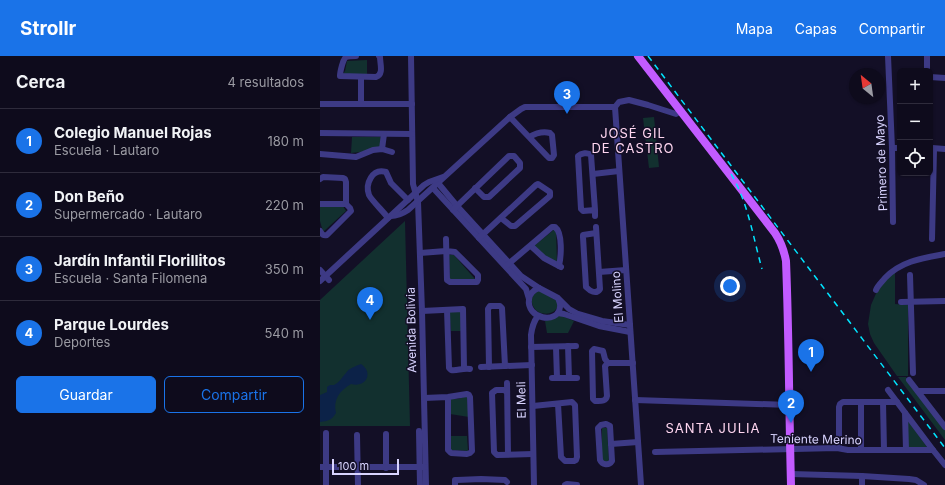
<!DOCTYPE html>
<html lang="es">
<head>
<meta charset="utf-8">
<style>
	:root { --surface:#0e0b1c; --page:#171425; --text:#f1f3f6; --muted:#9b9ba3; --line:#2e2b3b; --accent:#1a73e8 }
	body { margin:0; font-family:Inter,sans-serif; background:var(--page); color:var(--text) }
	.controls { position:absolute; right:12px; top:12px; display:grid; overflow:hidden; border-radius:6px; box-shadow:0 1px 3px #0004 }
	.controls button { width:36px; height:36px; display:grid; place-items:center; padding:0; border:0; border-bottom:1px solid var(--line); background:var(--surface); color:var(--text); font:20px sans-serif }
	.compass { position:absolute; left:529px; top:12px; width:36px; height:36px; border-radius:50%; background:var(--surface); box-shadow:0 1px 3px #0004; rotate:331deg }
	.scale { position:absolute; left:12px; bottom:10px; width:67px; box-sizing:border-box; padding-left:4px; border:2px solid #d9d4ff; border-top:0; font-size:11px; line-height:14px; white-space:nowrap; color:#d9d4ff; -webkit-text-stroke:3px #130f26; paint-order:stroke }
	.you { position:absolute; left:410px; top:230px; width:14px; height:14px; margin:-10px; border:3px solid #fff; border-radius:50%; background:#1a73e8; box-shadow:0 0 0 6px #1a73e833 }
	.badge { display:grid; place-items:center; width:26px; height:26px; border-radius:50%; background:var(--accent); color:#fff; font-size:13px; font-weight:700 }
	.pin { position:absolute; translate:-50% -33px; filter:drop-shadow(0 1px 2px #0008) }
	.pin::after { content:''; position:absolute; top:21px; width:14px; height:12px; background:inherit; clip-path:polygon(0 0,100% 0,50% 100%) }
	.list { margin:0; padding:0; list-style:none }
	h2 { display:flex; justify-content:space-between; align-items:center; height:52px; margin:0; padding:0 16px; font-size:17px }
	h2 small { font-size:13px; font-weight:400; color:var(--muted) }
	.list li { display:grid; grid-template-columns:26px 1fr auto; gap:12px; align-items:center; box-sizing:border-box; height:64px; padding:0 16px; border-top:1px solid var(--line) }
	.list b { display:block; font-size:15px; white-space:nowrap }
	.list p { margin:0; font-size:13px; white-space:nowrap; color:var(--muted) }
	.list em { font-size:13px; font-style:normal; color:var(--muted) }
	.actions { display:flex; gap:8px; padding:12px 16px }
	.actions a { flex:1; padding:9px 0; border:1px solid var(--accent); border-radius:6px; text-align:center; font-size:14px; color:var(--accent) }
	.actions .main { background:var(--accent); color:#fff }
	.icon { flex:none; width:22px; height:22px; fill:none; stroke:currentColor; stroke-width:2; stroke-linecap:round; stroke-linejoin:round }
	.map { position:relative; flex:none; width:625px; height:429px; overflow:hidden }
	header { display:flex; align-items:center; gap:24px; box-sizing:border-box; height:56px; padding:0 20px; background:var(--accent); color:#fff }
	header strong { font-size:19px }
	nav { display:flex; gap:22px; margin-inline-start:auto; font-size:14px }
	main { display:flex }
	aside { flex:1; background:var(--surface) }
	.map>svg:first-child { display:block }
	.green { fill:#12302f }
	.water { fill:#0c2248 }
	.lines { fill:none; stroke-linecap:round; stroke-linejoin:round }
	.minor { stroke:#3d3a85; stroke-width:6 }
	.major { stroke:#c25bff; stroke-width:8 }
	.rail { stroke:#00e5ff; stroke-width:1.5; stroke-dasharray:6 5; stroke-linecap:butt }
	.labels { text-anchor:middle; dominant-baseline:central; stroke-width:3; stroke-linejoin:round; paint-order:stroke }
	.street-label { font-size:12px; fill:#d9d4ff; stroke:#130f26 }
	.neighbourhood-label { font-size:13px; letter-spacing:1px; fill:#ffd6f0; stroke:#130f26 }
</style>
</head>
<body>
<header>
<strong>Strollr</strong>
<nav><a>Mapa</a><a>Capas</a><a>Compartir</a></nav>
</header>
<main>
<aside>
<h2>Cerca<small>4 resultados</small></h2>
<ul class="list">
<li><span class="badge">1</span><div><b>Colegio Manuel Rojas</b><p>Escuela · Lautaro</p></div><em>180 m</em></li>
<li><span class="badge">2</span><div><b>Don Beño</b><p>Supermercado · Lautaro</p></div><em>220 m</em></li>
<li><span class="badge">3</span><div><b>Jardín Infantil Florillitos</b><p>Escuela · Santa Filomena</p></div><em>350 m</em></li>
<li><span class="badge">4</span><div><b>Parque Lourdes</b><p>Deportes</p></div><em>540 m</em></li>
</ul>
<div class="actions"><a class="main">Guardar</a><a>Compartir</a></div>
</aside>
<div class="map">
<svg width="625" height="429" viewBox="0 0 625 429">
	<rect width="100%" height="100%" fill="#130f26"/>
	<!-- green -->
	<g class="green">
		<polygon points="47,4 47,20 21,20 25,15 27,5"/>
		<polygon points="334,61 339,111 329,112 323,62"/>
		<polygon points="32,81 61,81 62,92 41,96 31,97"/>
		<polygon points="0,150 23,150 26,155 3,176 0,165"/>
		<polygon points="85,165 90,370 0,370 0,244"/>
		<polygon points="236,172 237,207 225,202 214,190"/>
		<polygon points="129,199 134,199 155,223 130,226"/>
		<polygon points="575,215 575,248 588,249 588,320 577,320 554,287 550,278 548,268 551,249 558,233"/>
		<path d="M219 234 237 245C242 259 216 264 212 247 211 241 214 238 219 234Z"/>
		<polygon points="129,256 141,256 141,275 131,275"/>
		<polygon points="240,259 254,265 248,277 227,277 225,265"/>
		<polygon points="578,321 586,321 625,373 625,384"/>
		<polygon points="147,340 149,361 130,358 130,343 138,343"/>
		<polygon points="587,363 607,391 588,391"/>
		<polygon points="282,372 287,372 289,406 282,406"/>
		<polygon points="130,380 147,380 148,395 130,394"/>
	</g>
	<!-- water -->
	<path class="water" d="M41 308C54 317 46 332 31 328 19 335 13 344 16 357 12 364 8 365 0 366V339L7 336V331L10 329H14C20 326 22 321 26 317 29 312 36 310 41 308Z"/>
	<g class="lines">
		<!-- minor -->
		<g class="minor">
			<path d="M36 0C34 0 28 0 26 1 23 3 20 16 20 20L56 21C64 18 60 8 60 1L59 0"/>
			<polyline points="91,0 93,128 98,146 102,255 106,429"/>
			<polyline points="568,0 572,92 573,166"/>
			<polyline points="607,15 607,0"/>
			<polyline points="41,21 41,48"/>
			<polyline points="610,21 625,22"/>
			<polyline points="0,48 92,48"/>
			<polyline points="295,51 321,429"/>
			<path d="M190 61 227 100 229 102H232L234 99 232 79 230 77C223 75 216 77 209 81"/>
			<polyline points="0,77 92,78"/>
			<polyline points="572,92 580,92"/>
			<polyline points="612,92 625,93"/>
			<polyline points="62,93 64,78"/>
			<polyline points="0,98 36,101 53,94 62,93 72,96"/>
			<polyline points="273,118 299,115"/>
			<path d="M0 123 3 121 23 122 25 123 26 126V148L30 152 31 155 7 179C3 180 2 178 0 175"/>
			<polyline points="118,127 137,150 201,220 219,232"/>
			<polyline points="113,132 206,233 209,243"/>
			<polyline points="0,148 26,148"/>
			<polyline points="133,154 137,150 189,100 194,100 200,107 200,112 169,141 164,141 155,132"/>
			<path d="M275 154 263 155 261 153 258 100C261 97 268 96 271 99L275 154V160"/>
			<path d="M71 160C78 160 82 158 88 154L190 61 201 53 205 51H295L299 46 309 44 328 49 356 58 361 55"/>
			<path d="M68 162C64 156 52 145 49 139 45 128 52 112 66 116L71 127 88 144"/>
			<path d="M276 177 263 179V181L266 231C270 235 276 239 280 233L276 171"/>
			<polyline points="159,182 216,129 218,128 230,136 230,140 195,170 191,170 181,162"/>
			<polyline points="612,183 614,93"/>
			<polyline points="211,190 224,202 241,211"/>
			<polyline points="100,197 126,195 135,196 158,219 158,224 157,226 130,226 127,224 126,183"/>
			<path d="M186 210 232 171H235C243 177 241 201 239 210"/>
			<polyline points="0,214 9,224"/>
			<polyline points="279,216 306,214"/>
			<polyline points="590,219 593,317"/>
			<polyline points="0,225 104,129 109,126 123,121"/>
			<path d="M556 234C558 229 562 226 565 222 581 205 603 202 625 198"/>
			<path d="M238 242C239 245 241 248 240 251 238 269 206 263 209 243 210 237 214 234 219 232L238 242 249 253 258 258 282 265 310 269"/>
			<polyline points="581,246 625,245"/>
			<path d="M127 254 129 312 131 314C137 315 142 312 150 313"/>
			<polyline points="102,255 143,253 144,312"/>
			<polyline points="238,257 244,258 279,270 310,276"/>
			<polyline points="248,290 249,322"/>
			<polyline points="211,291 256,290"/>
			<polyline points="236,291 237,322"/>
			<path d="M274 293 283 295 285 303 288 307 285 310 287 340C286 346 280 345 275 345L273 343 272 295Z"/>
			<polyline points="288,307 313,307"/>
			<polyline points="161,311 212,309"/>
			<polyline points="169,311 168,253 170,250 180,250 182,252 185,310"/>
			<polyline points="232,322 257,322"/>
			<polyline points="589,324 625,371"/>
			<polyline points="187,327 188,398"/>
			<polyline points="568,334 613,394"/>
			<polyline points="598,335 625,335"/>
			<polyline points="187,336 184,334 176,334 172,337 174,396 177,399 213,398"/>
			<polyline points="104,342 128,341 147,338 149,339 150,341 152,395 150,397 147,398 131,397 128,394 128,341"/>
			<polyline points="315,344 469,349"/>
			<polyline points="541,346 541,394"/>
			<polyline points="563,346 564,394"/>
			<polyline points="213,350 252,346 255,349 257,401 256,404 254,405 245,405 241,401 238,348"/>
			<polyline points="585,357 586,394"/>
			<path d="M286 368 290 370 292 405C289 410 282 409 280 404L278 372 281 369Z"/>
			<polyline points="99,375 100,429"/>
			<polyline points="6,377 6,429"/>
			<polyline points="37,379 38,429"/>
			<polyline points="291,388 318,386"/>
			<polyline points="519,392 519,351 520,348 523,346 577,346"/>
			<polyline points="335,396 517,392 528,394 613,394 625,409"/>
			<polyline points="0,411 105,411"/>
			<polyline points="66,412 66,378"/>
			<polyline points="471,418 542,420 589,423 596,424 604,429"/>
			<polyline points="135,429 135,424 137,424 161,423 185,424 187,426"/>
			<path d="M214 429 211 279C212 272 213 266 218 260"/>
			<polyline points="245,429 247,428 257,429"/>
			<polyline points="542,429 542,420"/>
		</g>
		<!-- major -->
		<path class="major" d="M318 0 455 177C461 186 464 194 466 205 469 279 469 354 471 429"/>
		<!-- rail -->
		<g class="rail">
			<polyline points="328,0 625,392"/>
			<path d="M411 118C428 146 433 181 442 213"/>
		</g>
	</g>
	<g class="labels">
		<!-- street labels -->
		<g class="street-label">
			<text transform="translate(561 107) rotate(-92)">Primero de Mayo</text>
			<text transform="translate(297 241) rotate(-94)">El Molino</text>
			<text transform="translate(91 274) rotate(-91)">Avenida Bolivia</text>
			<text transform="translate(201 344) rotate(-91)">El Meli</text>
			<text transform="translate(496 383) rotate(1)">Teniente Merino</text>
		</g>
		<!-- neighbourhood labels -->
		<g class="neighbourhood-label">
			<text x="313" y="77">JOSÉ GIL<tspan x="313" dy="15">DE CASTRO</tspan></text>
			<text x="393" y="372">SANTA JULIA</text>
		</g>
	</g>
</svg>
<div class="controls">
<button>+</button>
<button>−</button>
<button><svg class="icon" aria-label="locate" viewBox="0 0 24 24"><circle cx="12" cy="12" r="6"/><path d="M12 2v4M12 18v4M2 12h4M18 12h4"/></svg></button>
</div>
<svg class="compass" viewBox="-18 -18 36 36"><path d="M0-13l5 13h-10z" fill="#e53935"/><path d="M0 13l5-13h-10z" fill="#9b9ba3"/></svg>
<div class="scale">100 m</div>
<div class="you"></div>
<div class="pin badge" style="left:491px;top:316px">1</div>
<div class="pin badge" style="left:471px;top:367px">2</div>
<div class="pin badge" style="left:247px;top:58px">3</div>
<div class="pin badge" style="left:50px;top:264px">4</div>
</div>
</main>
</body>
</html>
